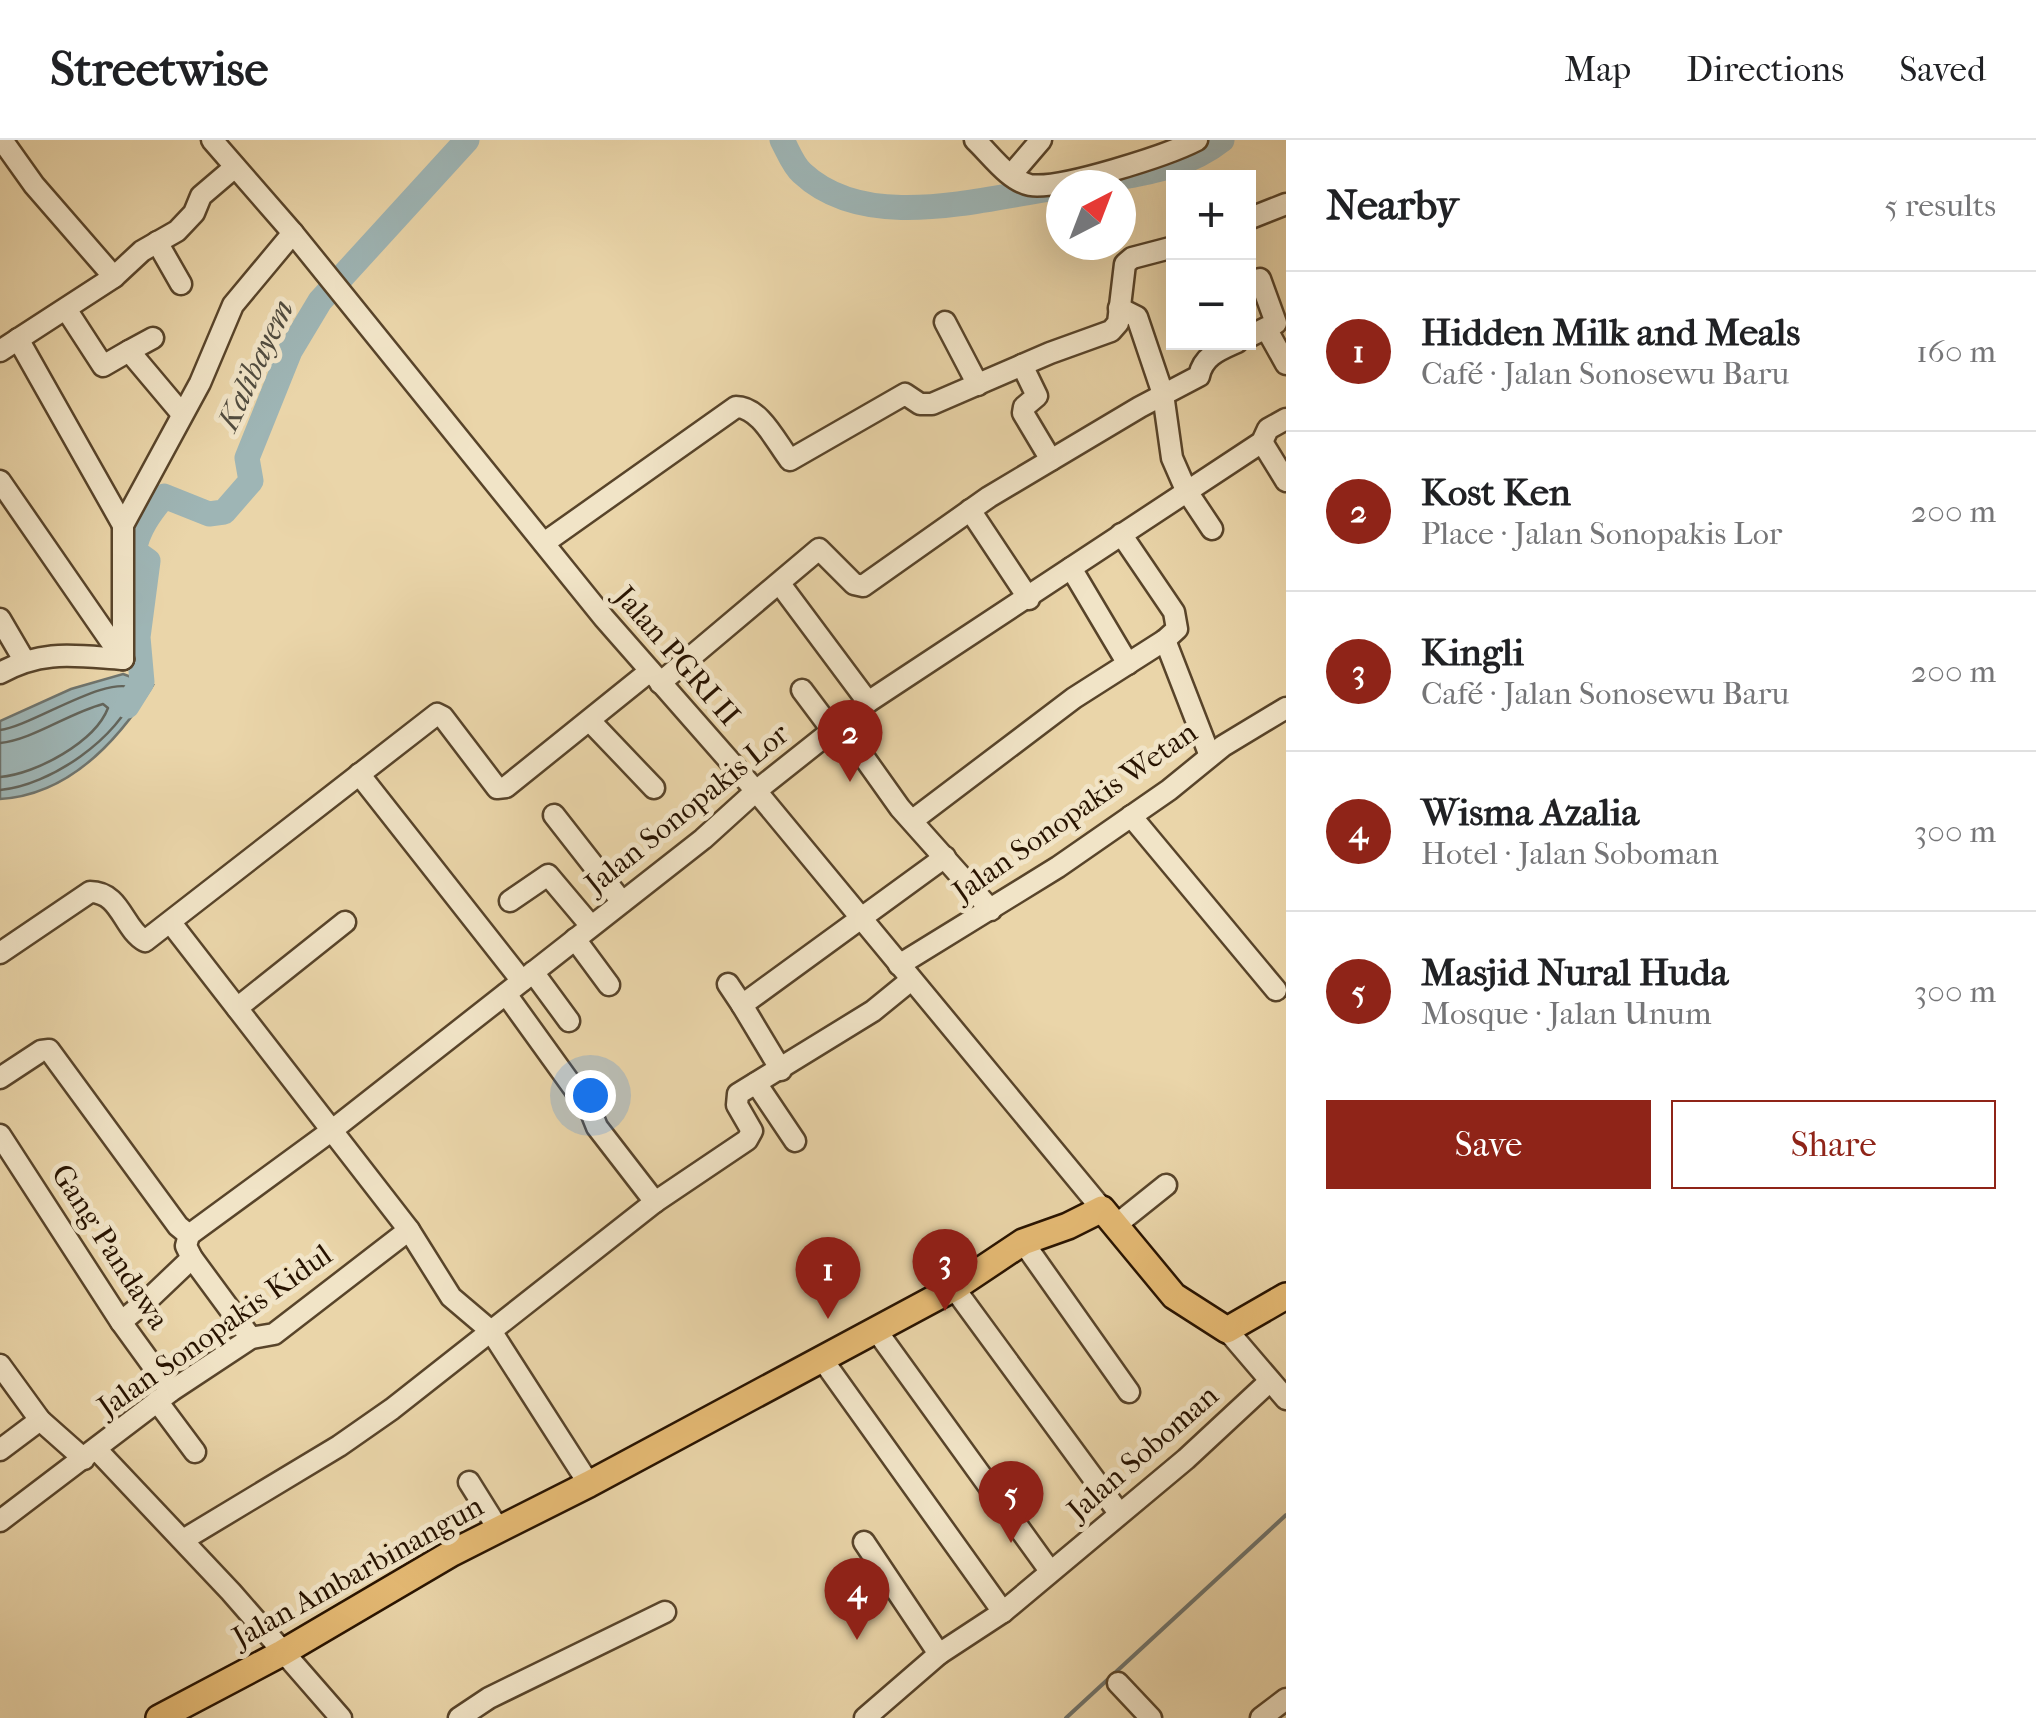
<!DOCTYPE html>
<html lang="en">
<head>
<meta charset="utf-8">
<style>
	:root { --surface:#fff; --page:#f6f6f6; --text:#202124; --muted:#757577; --line:#e0e0e0; --accent:#8f2418 }
	body { margin:0; font-family:"IM FELL French Canon",serif; background:var(--page); color:var(--text) }
	.controls { position:absolute; right:30px; top:30px; display:grid; overflow:hidden; border-radius:0px; box-shadow:0 10px 40px #0002 }
	.controls button { width:90px; height:90px; display:grid; place-items:center; padding:0; border:0; border-bottom:2px solid var(--line); background:var(--surface); color:var(--text); font:50px sans-serif }
	.compass { position:absolute; left:1046px; top:30px; width:90px; height:90px; border-radius:50%; background:var(--surface); box-shadow:0 10px 40px #0002; rotate:42deg }
	.you { position:absolute; left:590px; top:955px; width:35px; height:35px; margin:-25px; border:8px solid #fff; border-radius:50%; background:#1a73e8; box-shadow:0 0 0 15px #1a73e833 }
	.badge { display:grid; place-items:center; width:65px; height:65px; border-radius:50%; background:var(--accent); color:#fff; font-size:32px; font-weight:700 }
	.pin { position:absolute; translate:-50% -82px; filter:drop-shadow(0 2px 5px #0008) }
	.pin::after { content:''; position:absolute; top:52px; width:35px; height:30px; background:inherit; clip-path:polygon(0 0,100% 0,50% 100%) }
	.list { margin:0; padding:0; list-style:none }
	h2 { display:flex; justify-content:space-between; align-items:center; height:130px; margin:0; padding:0 40px; font-size:42px }
	h2 small { font-size:32px; font-weight:400; color:var(--muted) }
	.list li { display:grid; grid-template-columns:65px 1fr auto; gap:30px; align-items:center; box-sizing:border-box; height:160px; padding:0 40px; border-top:2px solid var(--line) }
	.list b { display:block; font-size:38px; white-space:nowrap }
	.list p { margin:0; font-size:32px; white-space:nowrap; color:var(--muted) }
	.list em { font-size:32px; font-style:normal; color:var(--muted) }
	.actions { display:flex; gap:20px; padding:30px 40px }
	.actions a { flex:1; padding:22px 0; border:2px solid var(--accent); border-radius:0px; text-align:center; font-size:35px; color:var(--accent) }
	.actions .main { background:var(--accent); color:#fff }
	.map { position:relative; flex:none; width:1286px; height:1578px; overflow:hidden }
	header { display:flex; align-items:center; gap:60px; box-sizing:border-box; height:140px; padding:0 50px; background:var(--surface); border-bottom:2px solid var(--line) }
	header strong { font-size:48px }
	nav { display:flex; gap:55px; margin-inline-start:auto; font-size:35px }
	main { display:flex }
	aside { flex:1; background:var(--surface) }
	.map>svg:first-child { display:block }
	.water { fill:#9eb5b5; stroke:#6f746d; stroke-width:2.5 }
	.lines { fill:none; stroke-linecap:round; stroke-linejoin:round }
	.shore { stroke:#63645a; stroke-width:2.5 }
	.stream { stroke:#6f746d; stroke-width:4 }
	.river { stroke:#9eb5b5; stroke-width:25 }
	.minor-casing { stroke:#58442a; stroke-width:25 }
	.major-casing { stroke:#281300; stroke-width:30 }
	.minor { stroke:#f1e4c7; stroke-width:20 }
	.major { stroke:#e5ba74; stroke-width:25 }
	.labels { text-anchor:middle; dominant-baseline:central; stroke-width:10; stroke-linejoin:round; paint-order:stroke }
	.street-label { font-size:30px; fill:#281300; stroke:#f1e4c7 }
	.water-label { font-size:32px; font-style:italic; fill:#514c3f; stroke:#f1e4c7 }
</style>
</head>
<body>
<header>
<strong>Streetwise</strong>
<nav><a>Map</a><a>Directions</a><a>Saved</a></nav>
</header>
<main>
<div class="map">
<svg width="1286" height="1578" viewBox="0 0 1286 1578">
	<rect width="100%" height="100%" fill="#ead5a9"/>
	<filter id="stains"><feTurbulence type="fractalNoise" baseFrequency=".002" numOctaves="4"/><feColorMatrix values="0 0 0 0 .2 0 0 0 0 .09 0 0 0 0 .02 0 0 0 .5 -.17"/></filter>
	<radialGradient id="worn" r=".72"><stop offset=".6" stop-color="#630" stop-opacity="0"/><stop offset="1" stop-color="#630" stop-opacity=".3"/></radialGradient>
	<!-- water -->
	<path class="water" d="M123 534 153 545C119 600 69 655 0 659V581L71 549Z"/>
	<g class="lines">
		<!-- shore -->
		<g class="shore">
			<path d="M0 590C31 587 111 531 136 550 120 598 49 646 0 650"/>
			<path d="M0 603C32 600 69 573 103 564L108 568C95 602 36 634 0 637"/>
		</g>
		<!-- stream -->
		<polyline class="stream" points="1066,1578 1286,1375"/>
		<!-- river -->
		<g class="river">
			<path d="M782 0C788 11 793 25 802 33 866 93 978 59 1056 48"/>
			<path d="M1101 41C1144 33 1187 28 1222 0"/>
			<path d="M127 566 142 542 138 497 148 421 134 411C138 389 150 373 164 356L209 374 224 372 251 341 247 318 290 211 320 161 467 0"/>
		</g>
		<!-- minor casing -->
		<g class="minor-casing">
			<g id="minor">
				<polyline points="2,0 34,45 114,137"/>
				<polyline points="212,0 293,93 604,478 756,651 1102,1069"/>
				<path d="M975 0C990 14 1009 41 1030 45 1060 50 1168 15 1197 0"/>
				<polyline points="1011,35 1041,0"/>
				<polyline points="1248,79 1286,64"/>
				<polyline points="157,102 181,144"/>
				<polyline points="1119,168 1137,177 1163,254 1172,318 1186,350 1212,389"/>
				<polyline points="66,169 103,226 129,211 182,274"/>
				<polyline points="945,182 978,245"/>
				<polyline points="1267,190 1286,224"/>
				<polyline points="1248,197 1276,183 1260,139"/>
				<polyline points="18,199 123,385"/>
				<polyline points="0,211 114,137 142,111 177,91 194,73 201,56 235,27"/>
				<polyline points="129,211 153,198"/>
				<polyline points="1022,225 1037,256 1024,267 1023,273 1051,320"/>
				<polyline points="1262,302 1286,341"/>
				<polyline points="0,341 123,519"/>
				<polyline points="970,370 1029,459"/>
				<path d="M544 403 736 267C760 267 776 302 790 320L905 254 920 264H932L1050 213 1111 191 1118 183 1125 124 1132 118 1174 107"/>
				<polyline points="1071,428 1128,524"/>
				<polyline points="780,444 868,562"/>
				<polyline points="0,479 24,520"/>
				<polyline points="1165,500 1210,616"/>
				<polyline points="123,519 123,385 200,243 233,165 293,93"/>
				<path d="M0 533C43 509 76 516 123 519"/>
				<path d="M660 543 819 409 854 444 863 446 989 357 1140 267 1199 236C1203 216 1219 210 1237 202"/>
				<polyline points="802,550 832,590"/>
				<polyline points="590,581 654,648"/>
				<polyline points="841,585 900,668 991,770"/>
				<polyline points="359,634 522,841"/>
				<polyline points="554,675 622,762"/>
				<polyline points="1131,676 1276,850"/>
				<polyline points="913,680 1074,558 1165,500 1177,489 1174,472 1121,394"/>
				<polyline points="510,761 548,735 591,786"/>
				<polyline points="171,783 409,1090 451,1157 491,1191 589,1344"/>
				<polyline points="575,799 609,845"/>
				<path d="M0 813 90 752C121 752 123 789 145 801L437 574 443 577 497 648 506 647 650 531"/>
				<polyline points="899,825 1058,727 1169,650 1223,606 1286,568"/>
				<polyline points="533,832 569,881"/>
				<polyline points="728,844 742,865 945,717"/>
				<polyline points="506,854 591,972 597,987 655,1062"/>
				<polyline points="742,865 781,930"/>
				<polyline points="237,868 345,782"/>
				<polyline points="0,938 41,911 49,910 178,1086 189,1095"/>
				<polyline points="756,943 795,1001"/>
				<polyline points="0,995 121,1182 171,1251"/>
				<polyline points="1116,1085 1166,1045"/>
				<polyline points="189,1095 331,991 703,699 756,651 868,562 1262,302 1268,289 1286,279"/>
				<polyline points="189,1095 186,1106 192,1118 251,1198"/>
				<polyline points="1023,1102 1129,1252"/>
				<polyline points="954,1148 1119,1373"/>
				<polyline points="121,1182 150,1158 192,1118"/>
				<polyline points="876,1190 1050,1431"/>
				<polyline points="1227,1190 1286,1259"/>
				<polyline points="822,1219 1003,1472"/>
				<polyline points="0,1225 40,1280 84,1319"/>
				<polyline points="157,1261 195,1312"/>
				<polyline points="0,1310 40,1280"/>
				<polyline points="97,1310 231,1452 341,1578"/>
				<polyline points="469,1342 499,1390"/>
				<polyline points="0,1381 171,1251 251,1198 274,1194 409,1090"/>
				<polyline points="183,1400 339,1306 392,1269 655,1062 747,1000 752,991 737,965 738,954 873,871 911,840"/>
				<polyline points="864,1402 939,1514"/>
				<polyline points="1118,1543 1151,1578"/>
				<polyline points="459,1578 489,1558 665,1472"/>
				<polyline points="865,1578 939,1514 1003,1472 1186,1319 1270,1241"/>
				<polyline points="1261,1578 1286,1559"/>
			</g>
		</g>
		<!-- major casing -->
		<g class="major-casing">
			<polyline id="major" points="159,1578 282,1513 452,1413 589,1344 954,1148 1023,1102 1068,1086 1102,1069 1174,1156 1227,1190 1286,1156"/>
		</g>
		<!-- minor -->
		<use href="#minor" class="minor"/>
		<!-- major -->
		<use href="#major" class="major"/>
	</g>
	<g class="labels">
		<!-- street labels -->
		<g class="street-label">
			<text transform="translate(677 516) rotate(49)">Jalan PGRI II</text>
			<text transform="translate(687 669) rotate(-39)">Jalan Sonopakis Lor</text>
			<text transform="translate(1075 672) rotate(-35)">Jalan Sonopakis Wetan</text>
			<text transform="translate(110 1107) rotate(57)">Gang Pandawa</text>
			<text transform="translate(215 1191) rotate(-35)">Jalan Sonopakis Kidul</text>
			<text transform="translate(1143 1313) rotate(-41)">Jalan Soboman</text>
			<text transform="translate(358 1432) rotate(-29)">Jalan Ambarbinangun</text>
		</g>
		<!-- water labels -->
		<g class="water-label">
			<text transform="translate(255 225) rotate(-65)">Kalibayem</text>
		</g>
	</g>
	<rect width="100%" height="100%" filter="url(#stains)"/>
	<rect width="100%" height="100%" fill="url(#worn)"/>
</svg>
<div class="controls">
<button>+</button>
<button>−</button>
</div>
<svg class="compass" viewBox="-18 -18 36 36"><path d="M0-13l5 13h-10z" fill="#e53935"/><path d="M0 13l5-13h-10z" fill="#757577"/></svg>
<div class="you"></div>
<div class="pin badge" style="left:828px;top:1179px">1</div>
<div class="pin badge" style="left:850px;top:642px">2</div>
<div class="pin badge" style="left:945px;top:1171px">3</div>
<div class="pin badge" style="left:857px;top:1500px">4</div>
<div class="pin badge" style="left:1011px;top:1403px">5</div>
</div>
<aside>
<h2>Nearby<small>5 results</small></h2>
<ul class="list">
<li><span class="badge">1</span><div><b>Hidden Milk and Meals</b><p>Café · Jalan Sonosewu Baru</p></div><em>160 m</em></li>
<li><span class="badge">2</span><div><b>Kost Ken</b><p>Place · Jalan Sonopakis Lor</p></div><em>200 m</em></li>
<li><span class="badge">3</span><div><b>Kingli</b><p>Café · Jalan Sonosewu Baru</p></div><em>200 m</em></li>
<li><span class="badge">4</span><div><b>Wisma Azalia</b><p>Hotel · Jalan Soboman</p></div><em>300 m</em></li>
<li><span class="badge">5</span><div><b>Masjid Nural Huda</b><p>Mosque · Jalan Unum</p></div><em>300 m</em></li>
</ul>
<div class="actions"><a class="main">Save</a><a>Share</a></div>
</aside>
</main>
</body>
</html>
